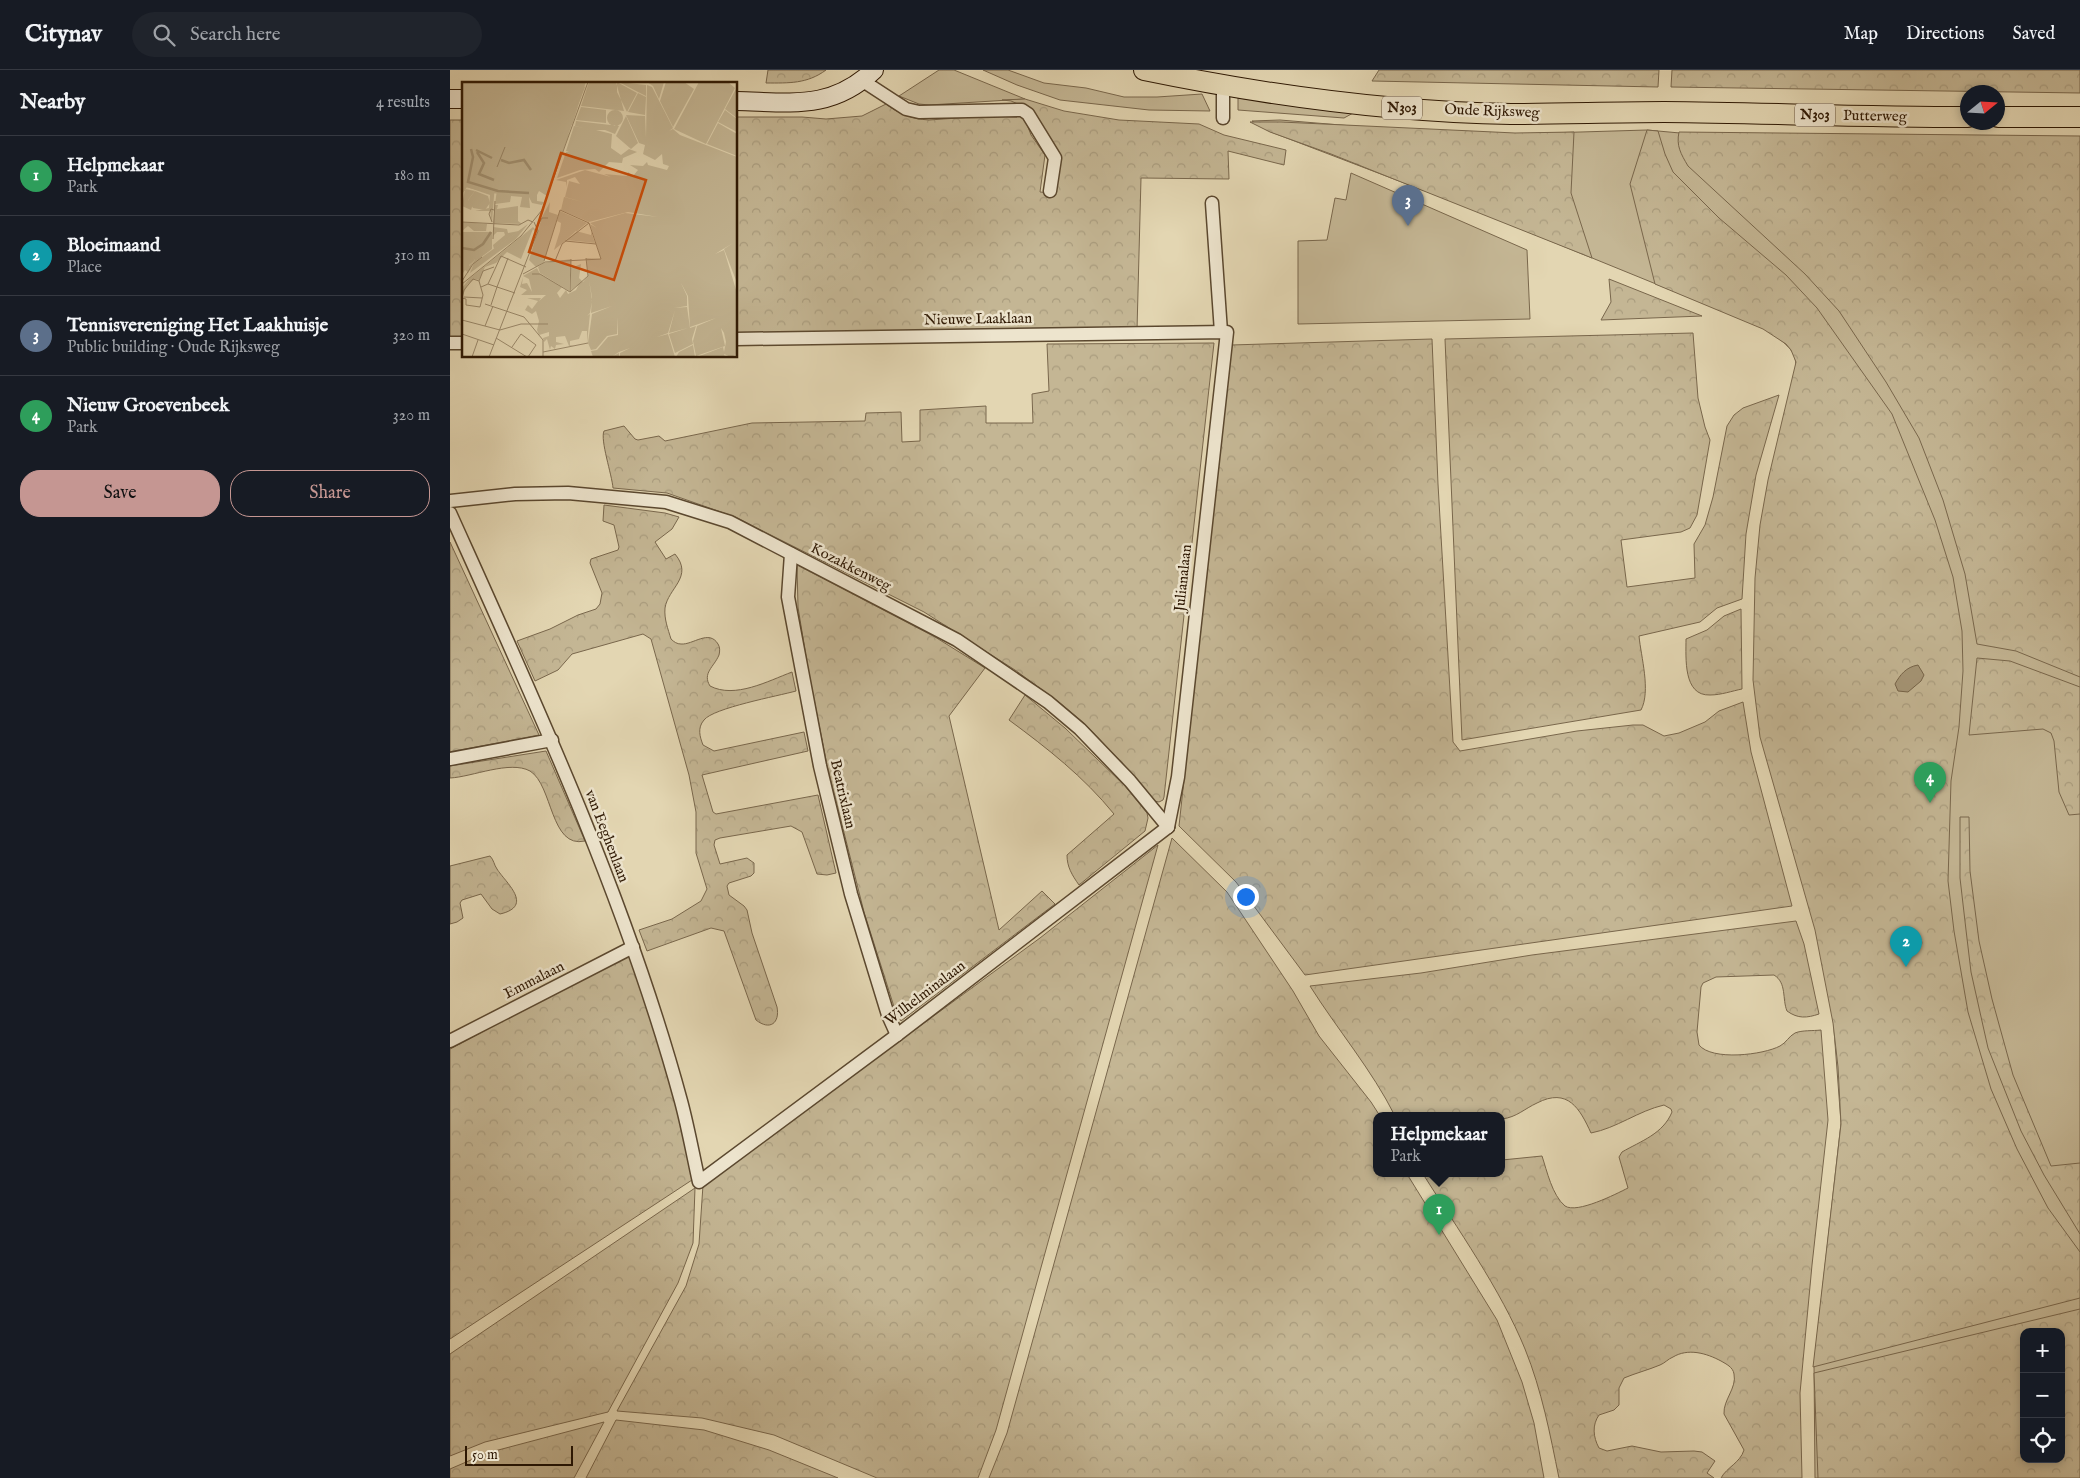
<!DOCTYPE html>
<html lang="en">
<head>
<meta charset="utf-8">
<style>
	:root { --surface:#171b24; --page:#20242c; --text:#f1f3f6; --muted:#9ea1a6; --line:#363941; --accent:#c59692 }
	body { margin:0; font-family:"IM FELL English",serif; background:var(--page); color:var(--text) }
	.controls { position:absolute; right:15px; bottom:15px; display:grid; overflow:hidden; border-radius:10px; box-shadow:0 2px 8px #0003 }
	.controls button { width:45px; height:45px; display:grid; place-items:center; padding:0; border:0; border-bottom:1px solid var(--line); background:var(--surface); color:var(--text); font:25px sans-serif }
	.compass { position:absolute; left:1510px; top:15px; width:45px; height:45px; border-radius:50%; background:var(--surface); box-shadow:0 2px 8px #0003; rotate:72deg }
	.scale { position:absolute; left:15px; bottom:12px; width:108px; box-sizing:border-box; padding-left:5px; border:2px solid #2e1803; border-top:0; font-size:14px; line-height:18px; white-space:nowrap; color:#2e1803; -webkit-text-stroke:4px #ede4cd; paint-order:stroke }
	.you { position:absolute; left:795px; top:826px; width:18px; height:18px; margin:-12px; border:4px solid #fff; border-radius:50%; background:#1a73e8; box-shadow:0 0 0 8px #1a73e833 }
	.badge { display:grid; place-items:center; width:32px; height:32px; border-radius:50%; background:var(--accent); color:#fff; font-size:16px; font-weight:700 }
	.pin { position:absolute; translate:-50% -41px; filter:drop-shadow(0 1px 2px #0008) }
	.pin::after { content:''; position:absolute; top:26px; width:18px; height:15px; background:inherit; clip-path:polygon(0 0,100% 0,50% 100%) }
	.popup { position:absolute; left:923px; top:1042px; width:132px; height:65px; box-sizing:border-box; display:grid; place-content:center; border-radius:10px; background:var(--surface); filter:drop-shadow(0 1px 4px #0005); font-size:16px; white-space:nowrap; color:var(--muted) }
	.popup b { font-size:19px; color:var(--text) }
	.popup::after { content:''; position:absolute; left:50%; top:100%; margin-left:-10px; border:10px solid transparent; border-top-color:var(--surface) }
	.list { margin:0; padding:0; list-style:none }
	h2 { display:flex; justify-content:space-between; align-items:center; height:65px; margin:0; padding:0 20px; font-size:21px }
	h2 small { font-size:16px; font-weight:400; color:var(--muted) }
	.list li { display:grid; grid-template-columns:32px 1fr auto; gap:15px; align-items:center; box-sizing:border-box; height:80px; padding:0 20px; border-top:1px solid var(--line) }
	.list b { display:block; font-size:19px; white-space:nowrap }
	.list p { margin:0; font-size:16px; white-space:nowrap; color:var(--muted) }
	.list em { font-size:16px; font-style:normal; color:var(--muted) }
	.actions { display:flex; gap:10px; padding:15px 20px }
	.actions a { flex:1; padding:11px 0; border:1px solid var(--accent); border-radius:20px; text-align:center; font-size:18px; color:var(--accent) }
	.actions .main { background:var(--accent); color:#111 }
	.icon { flex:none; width:28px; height:28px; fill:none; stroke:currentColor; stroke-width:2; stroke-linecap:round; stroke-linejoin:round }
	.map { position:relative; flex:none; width:1630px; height:1408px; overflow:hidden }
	header { display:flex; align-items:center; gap:30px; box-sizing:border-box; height:70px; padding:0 25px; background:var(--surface); border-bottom:1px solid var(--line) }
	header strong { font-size:24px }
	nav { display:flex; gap:28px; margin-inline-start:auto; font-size:18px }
	.search { width:350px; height:45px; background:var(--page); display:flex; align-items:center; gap:12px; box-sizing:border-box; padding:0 18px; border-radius:28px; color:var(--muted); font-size:19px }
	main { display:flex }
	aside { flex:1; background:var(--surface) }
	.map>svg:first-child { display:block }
	.green { fill:#c4b694; stroke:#79674c; fill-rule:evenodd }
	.forest { fill:url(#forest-crowns); stroke:#79674c; fill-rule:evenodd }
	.water { fill:#a59576; stroke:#756348 }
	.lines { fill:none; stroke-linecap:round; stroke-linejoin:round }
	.street-casing { stroke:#5b482f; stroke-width:15 }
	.secondary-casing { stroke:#2e1803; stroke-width:20 }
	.primary-casing { stroke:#2e1803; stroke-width:22 }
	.street { stroke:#ede4cd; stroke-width:12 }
	.secondary { stroke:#ede4cd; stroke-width:18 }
	.primary { stroke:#e3d6b2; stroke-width:20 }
	.labels { text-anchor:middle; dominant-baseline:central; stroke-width:5; stroke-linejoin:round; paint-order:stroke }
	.shield { fill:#ede4cd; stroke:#675540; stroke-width:1 }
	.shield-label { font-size:14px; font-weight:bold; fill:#2e1803 }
	.street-label { font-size:15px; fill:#2e1803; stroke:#ede4cd }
	.inset-river { fill:none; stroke:#a59576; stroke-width:2.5 }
	.inset-road { fill:none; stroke:#9b8a6c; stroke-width:1 }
	.view { fill:#cc4f0b; fill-opacity:0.15; stroke:#cc4f0b; stroke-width:2.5 }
	.inset-edge { fill:none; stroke:#2e1803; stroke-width:2.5 }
</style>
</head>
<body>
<header>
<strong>Citynav</strong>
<div class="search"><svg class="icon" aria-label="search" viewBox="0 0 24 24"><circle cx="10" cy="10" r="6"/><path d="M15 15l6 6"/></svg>Search here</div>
<nav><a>Map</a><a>Directions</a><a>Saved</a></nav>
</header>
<main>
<aside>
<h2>Nearby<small>4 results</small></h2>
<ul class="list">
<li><span class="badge" style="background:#2e9e5b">1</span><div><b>Helpmekaar</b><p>Park</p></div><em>180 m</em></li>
<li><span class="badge" style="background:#0f9aa8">2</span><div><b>Bloeimaand</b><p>Place</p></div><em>310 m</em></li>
<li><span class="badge" style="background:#5c6f8a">3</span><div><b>Tennisvereniging Het Laakhuisje</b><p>Public building · Oude Rijksweg</p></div><em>320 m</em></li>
<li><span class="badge" style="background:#2e9e5b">4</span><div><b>Nieuw Groevenbeek</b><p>Park</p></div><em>320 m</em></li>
</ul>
<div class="actions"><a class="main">Save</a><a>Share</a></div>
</aside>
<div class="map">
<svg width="1630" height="1408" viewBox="0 0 1630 1408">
	<defs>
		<pattern id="forest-crowns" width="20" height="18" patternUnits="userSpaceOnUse" patternTransform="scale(1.25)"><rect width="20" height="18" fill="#c4b694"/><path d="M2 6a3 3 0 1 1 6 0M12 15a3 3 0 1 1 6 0" fill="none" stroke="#a99c7e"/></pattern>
	</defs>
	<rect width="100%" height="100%" fill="#e3d6b2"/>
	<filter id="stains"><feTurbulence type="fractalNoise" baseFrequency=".004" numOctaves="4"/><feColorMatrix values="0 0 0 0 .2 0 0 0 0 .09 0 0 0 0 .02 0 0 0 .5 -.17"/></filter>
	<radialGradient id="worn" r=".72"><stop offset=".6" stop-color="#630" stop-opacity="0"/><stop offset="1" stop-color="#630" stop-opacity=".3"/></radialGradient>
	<!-- green -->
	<g class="green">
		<polygon points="489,0 504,0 575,29 479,35 469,34 449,26"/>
		<polygon points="533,0 558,0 594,13 636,18 674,27 707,27 752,24 760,41 699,40 610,30 567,15"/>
		<polygon points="788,28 905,42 894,48 788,40"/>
		<path d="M830 50 951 60 1064 64 1197 60 1230 63 1630 67V1408H1365L1364 1295 1391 1053 1337 335C1347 289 1357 287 1314 258L1017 137 821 62 802 51ZM1574 1262H1611V1389H1574Z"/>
		<polygon points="901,103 1077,180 1080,249 848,254 848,171 877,170 885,128 896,130"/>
	</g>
	<!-- forest -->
	<g class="forest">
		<path d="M318 0H376C357 14 339 13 316 13Z"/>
		<polygon points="929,0 1209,0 1208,17 922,11"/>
		<polygon points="1222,0 1630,0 1630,23 1221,17"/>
		<path d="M575 29 614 41 669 50 749 54 774 65 836 80 834 95 778 81 779 109 691 108 687 260 286 265V47H352L376 49 412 46 436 34C449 44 462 49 479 50L566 44 575 49 581 65 595 85 590 122 602 123 606 88 575 37 561 31 552 30Z"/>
		<rect x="0" y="50" width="14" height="218"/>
		<polygon points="800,52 831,52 1065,63 1124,62 1121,123 1142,188 881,84 820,62"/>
		<polygon points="1197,60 1208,61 1215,84 1223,102 1269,148 1336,205 1367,238 1442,344 1485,450 1503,507 1512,561 1513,601 1509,657 1501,711 1498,811 1504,861 1518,942 1541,1019 1567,1079 1598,1138 1630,1182 1630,1228 1363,1297 1391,1054 1388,997 1383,953 1365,860 1310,667 1303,610 1305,508 1310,455 1318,410 1346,292 1341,280 1336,274 1313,259 1205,214 1180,114"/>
		<path d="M1229 62 1630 66V607L1566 581 1527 574 1515 504 1493 430 1469 368 1436 312 1389 241 1355 204 1238 96C1231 84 1226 76 1229 62Z"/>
		<polygon points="1159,209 1252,246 1151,250 1161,232"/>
		<path d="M1243 263 1248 328 1255 357 1260 370 1247 445 1240 458 1231 462 1171 470 1177 517 1245 508 1244 474 1255 455 1263 427 1277 356 1284 345 1293 338 1329 325 1306 405 1296 464 1292 529 1267 538 1250 552 1189 566C1191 587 1201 621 1191 640L1012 670 995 269Z"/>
		<polygon points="982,269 988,414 1003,672 1010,681 1127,661 1183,655 1193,655 1214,666 1229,663 1255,652 1269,641 1293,632 1301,682 1342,836 855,905 786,812 729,756 781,275"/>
		<path d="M764 273 714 727 713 730 709 732 704 731 675 696 635 654 610 633 565 600 474 542 285 447 217 423 163 418C162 405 150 370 154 361L174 356 185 369 188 370 209 366 215 371 302 353 415 351 416 343 451 342 452 372 470 371V340L536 336V353H583L582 324 599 321 597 274Z"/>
		<path d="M154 435 215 443 229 447 222 459 205 472 216 489 225 484C244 507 218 518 215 538 214 549 218 559 221 569 224 572 227 574 231 574 243 575 259 559 268 574 270 577 270 581 269 585 264 597 252 603 260 616 285 629 318 611 342 602L346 621C328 626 263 638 254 650 247 658 250 667 253 675L264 681 354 662 358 681 252 705 263 742 266 744 368 725 386 803 377 805 367 804 352 762 341 756 270 768 265 770 264 775 270 794 297 788 304 793V803L301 806 279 813 277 816 279 825 294 836 297 840 302 863 327 937C330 953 320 961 306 950L274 861 261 858 197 881 189 860 222 849 251 831 257 819 246 783V742L239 705 201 569 193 564 122 584 108 600 85 611 67 571 100 559 128 545 146 539 150 534 152 523 140 493 141 489 168 480 169 477 164 455 153 451Z"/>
		<polygon points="0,472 89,665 0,682"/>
		<polygon points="347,495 485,567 535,598 499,646 549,860 592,821 605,834 451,951 446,943 414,842 377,695 358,599 348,537"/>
		<path d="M1291 539 1292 619C1282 621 1271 625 1260 625 1233 626 1236 588 1236 569L1257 560 1274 546Z"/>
		<polygon points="1527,588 1560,591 1630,617 1630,744 1619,745 1609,722 1604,671 1601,663 1593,659 1519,665"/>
		<path d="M575 625 615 658 675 716 697 743 698 748 695 761 629 815C622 805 617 797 617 785L664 744C634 707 597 678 559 650Z"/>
		<path d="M96 681 135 771C100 779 103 715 80 701 60 690 22 707 0 708V696Z"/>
		<polygon points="1510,747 1519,747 1520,801 1529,871 1542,929 1563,1005 1601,1096 1630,1093 1630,1164 1594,1105 1571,1061 1538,978 1521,902 1516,860 1510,808"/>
		<polygon points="722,768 777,822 843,921 869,966 921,1032 930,1046 926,1046 926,1104 957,1104 1047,1250 1072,1312 1084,1353 1094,1408 539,1408 557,1363"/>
		<polygon points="708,775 546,1360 528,1408 427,1408 324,1365 252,1348 167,1341 236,1216 249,1174 253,1115 590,868"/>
		<path d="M40 786C44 790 44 795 47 799 55 812 85 836 50 844L42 839 31 824 12 830 10 833 13 848 7 852 0 854V796Z"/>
		<path d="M1346 851 1354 874 1369 944C1357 948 1348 949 1337 941 1332 929 1337 913 1324 905L1266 907 1253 913 1251 917 1247 962 1249 975C1262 991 1313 985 1330 976 1336 973 1339 966 1345 963 1352 960 1363 961 1371 960L1378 1050 1362 1195 1350 1323 1352 1408H1271C1277 1397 1290 1393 1294 1380L1274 1344C1273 1330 1287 1318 1284 1304 1283 1297 1276 1294 1271 1291 1256 1283 1238 1278 1223 1287 1218 1289 1215 1293 1210 1295 1198 1300 1186 1303 1174 1308L1169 1318V1335L1164 1340 1149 1345C1142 1355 1143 1367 1149 1378L1157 1381 1182 1376 1211 1382 1244 1381 1252 1382 1265 1391 1257 1403 1264 1408H1109C1100 1364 1092 1321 1075 1279 1051 1220 1007 1158 973 1104H1052V1090L1092 1086C1097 1101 1102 1125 1115 1136 1127 1144 1166 1124 1178 1118L1169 1087 1172 1082C1191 1071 1213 1064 1222 1042L1221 1039 1214 1035C1188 1041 1167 1058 1141 1063 1130 1039 1118 1017 1087 1033 1074 1039 1067 1047 1052 1049V1046H945C922 1000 887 959 860 916L971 903 1082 885Z"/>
		<polygon points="180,883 227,1034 242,1110 0,1269 0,979"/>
		<polygon points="245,1118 243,1173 228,1213 158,1342 35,1372 0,1386 0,1284"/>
		<path d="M1630 1239V1408H1368L1364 1303ZM1574 1262H1611V1389H1574Z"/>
		<polygon points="166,1350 254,1360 319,1380 388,1408 136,1408"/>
		<polygon points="154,1352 124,1408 0,1408 0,1399 37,1383"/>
	</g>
	<!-- water -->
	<path class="water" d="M1468 595 1474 605 1471 611 1458 622 1448 621 1445 614C1450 605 1456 597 1468 595Z"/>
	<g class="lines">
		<!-- street casing -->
		<g class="street-casing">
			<g id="street">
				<polyline points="413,11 456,39 469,42 572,40 578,44 605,88 600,121"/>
				<polyline points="773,16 773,48"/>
				<polyline points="762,133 771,262"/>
				<polyline points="286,269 777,262 728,707 718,757"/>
				<polyline points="0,273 14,273"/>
				<polyline points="0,431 65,424 118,423 216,432 280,452 507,570 598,632 630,659 680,711 718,757"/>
				<path d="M0 443C86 634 176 828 231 1031 238 1057 243 1085 249 1112L447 965 718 757"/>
				<polyline points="341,484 338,527 370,696 401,824 438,945 447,965"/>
				<polyline points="0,689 102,670"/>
				<polyline points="0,971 183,877"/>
			</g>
		</g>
		<!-- secondary casing -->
		<g class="secondary-casing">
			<g id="secondary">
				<polyline points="0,29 14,29"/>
				<path d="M286 31C340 32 381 41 424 0"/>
			</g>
		</g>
		<!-- primary casing -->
		<g class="primary-casing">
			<g id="primary">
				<path d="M694 0C815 25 937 42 1061 44 1112 44 1163 42 1214 42 1315 43 1416 47 1518 47"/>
				<polyline points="1548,47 1630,47"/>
			</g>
		</g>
		<!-- street -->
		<use href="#street" class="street"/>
		<!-- secondary -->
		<use href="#secondary" class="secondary"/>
		<!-- primary -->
		<use href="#primary" class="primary"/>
	</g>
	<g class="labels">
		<!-- shield labels -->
		<g class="shield">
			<rect x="932" y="26.5" width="40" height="23" rx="4"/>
			<rect x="1345" y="33.5" width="40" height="23" rx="4"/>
		</g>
		<g class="shield-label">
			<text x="952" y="38">N303</text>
			<text x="1365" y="45">N303</text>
		</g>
		<!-- street labels -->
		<g class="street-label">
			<text transform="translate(1042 41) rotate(2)">Oude Rijksweg</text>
			<text transform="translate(1425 46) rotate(1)">Putterweg</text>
			<text transform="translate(528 249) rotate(-1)">Nieuwe Laaklaan</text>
			<text transform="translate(401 497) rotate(27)">Kozakkenweg</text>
			<text transform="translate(733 508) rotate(-84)">Julianalaan</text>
			<text transform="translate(393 724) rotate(77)">Beatrixlaan</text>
			<text transform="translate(157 766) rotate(69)">van Eeghenlaan</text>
			<text transform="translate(84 910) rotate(-27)">Emmalaan</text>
			<text transform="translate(475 923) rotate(-37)">Wilhelminalaan</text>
		</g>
	</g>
	<!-- overview -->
	<g transform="translate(12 12)">
		<rect width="275" height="275" fill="#e3d6b2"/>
		<path d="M0 0H124L87 110 71 108 70 114 26 111 0 104ZM13 109 26 114 28 121 23 128 11 126 6 118ZM31 145 45 147 46 151 57 149 32 167 31 163 43 153 42 150H35L31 154ZM0 169 8 172 15 169 17 177 8 173 13 178 7 183V191L3 188 0 193Z" fill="#c4b694"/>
		<path d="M60 0H70L56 29 54 19 55 31 66 32 70 45 67 32H78L57 28 67 22 85 20 94 40 81 34 90 40 109 44 107 49 97 51 107 52 101 68H97L101 69 92 96 86 94 88 100V95L91 97 85 114 77 109 75 113V119L82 120 80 123 70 121 67 115 68 126 58 125 60 115 49 114 48 120 33 122 35 108 33 101 30 141 28 129H13L27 126 28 113 5 105 0 112V37L33 66 30 76 17 68 16 72 35 81V84L36 80 44 84 75 83V72L72 70H76L72 69 75 64 71 45 74 63 70 51 63 46 47 48 37 62 33 61 24 51 39 43 37 30 35 36 26 30 18 40 2 28 0 31V23L5 24 0 22 2 14 7 16 5 12 18 8 52 16 54 19ZM23 83 35 84 34 90 52 95 51 98 38 96 34 92 33 98 40 99 33 101 32 96 19 91ZM71 0 82 2 71 20 58 25ZM127 0H154L162 29 119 24ZM155 0 175 11 165 30 155 10ZM157 0 184 3V14L176 10ZM185 0H202L197 17 191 4ZM204 0H222L232 7 211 45 198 19ZM237 0H266L273 6 244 62 212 47ZM113 2 123 5 116 23V12L104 9 91 11 86 19H73L83 4ZM185 3 190 5 211 46 207 49 211 47 218 53 275 75V201L262 167 271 161 253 172 262 168 275 211V272L269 275 262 272 263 275H235L261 265 262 270 264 260 262 251 259 246 263 264 234 274 231 259 235 244 254 236 228 245 226 214 219 201 225 214V224L212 226 225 225 228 246 234 244 230 257 231 262 213 271 207 252 226 246 207 251 213 228 206 251 195 255 206 252 213 275H194V255V275H158V271L168 266 157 270 151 274 157 271V275H131L129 269 135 268 146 255 156 253 155 235V252L145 254 134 267 129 268 126 261 130 232 150 224 129 231 130 215 127 198 130 218 128 231 125 234 128 232 125 261V249H120L117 257 108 259V263H113L107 264 103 254 94 255V260L102 262 94 263 93 267 89 264 88 268 85 257 82 260 81 256 87 254V250L77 253 75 248 77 239 74 229 70 232 63 228 66 223 70 227 76 219 65 216H79L77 219 84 213H59L65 208 58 205 61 195 60 202 65 201 70 210 67 197 61 194 75 186 78 192 100 205 95 211 98 216 104 208 106 212 114 208 117 202 108 209 109 186 119 182 117 196 121 200 126 194 124 176 139 177 128 142 135 146 128 141 163 131 196 135 166 130 127 140 99 128 102 115 121 120 103 115 107 99 118 102 113 95 105 98V105L104 100 94 98 123 88 149 95 142 92 165 94 166 90 171 94 176 88 168 83 181 84 185 80 186 83 205 88 207 84 201 82 200 72 193 78 181 72 183 63 177 61 164 33 183 34 184 56ZM274 7H275V36L263 27ZM104 10 116 12 115 23 87 20 91 12ZM176 11 184 15 183 33 166 30ZM86 20 100 22 95 36 89 32ZM101 22 114 24 107 37 116 24 110 43 94 40 95 37 103 38 107 37 96 36ZM119 25 144 28V41L114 38ZM145 36a8 8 0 1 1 16 0a8 8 0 1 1-16 0ZM263 28 275 37V50L256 40ZM164 34 176 61 168 58 176 61 169 67 154 54ZM114 39 157 44 153 52 143 48H134L150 52 149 66 159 73 167 67 175 70 161 76 160 81 147 80 137 90 133 87 118 88 95 96 104 70 107 69H104L112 44 122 46 113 44ZM256 41 275 52V74L245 62ZM61 57 70 60 63 75H39L44 63 49 65 51 60 50 66 55 67ZM3 107 13 109 6 118 11 122 9 128 0 124ZM88 120 87 130 96 133 82 180 74 185 67 178 80 135ZM33 123H36L35 127 56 124V139L60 142 31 141ZM98 129 125 141 92 168 98 149 99 141 95 139ZM0 140 25 142 24 149H12L6 144 0 149ZM66 142 54 157 8 191 12 181ZM71 145 74 148V151L71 147 59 177 45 170 34 181 23 185 17 198 13 197 6 202 0 215V206L7 197ZM114 149 129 153V149L133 161 104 158ZM0 150H30V167L10 182 8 189 5 186 13 178 0 169ZM109 177 107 209 78 191 76 185 81 181ZM231 263 233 275H214L217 270Z" fill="#c4b694" fill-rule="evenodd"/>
		<path class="inset-river" d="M9 67 11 75 6 100 36 109 67 111M14 68 30 76M15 70 22 81 17 92 32 98M39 78 47 81 62 78 69 88M0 166 12 168 21 162 29 150"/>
		<path class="inset-road" d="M35 85 43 65M0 140 57 143 66 138 71 140M30 140 27 132 29 127 32 128M75 145 80 136H86M31 157 33 119M103 159 134 162M82 179 98 128 127 141M93 179 100 162 127 141M61 192 83 180 139 177 127 141M70 192H78L108 210M0 199 11 182 20 175M17 199 11 197 2 208 0 216 4 217V223L18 225 21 213 17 199 21 189 32 185M0 202 59 154 80 128 126 0M26 202 39 174 64 185M19 205 26 202 53 211M35 205 46 176M108 209 109 177M108 210 126 194 124 176M2 215 20 216M23 222 62 235 81 258V275M29 223 35 205M0 238 38 248 59 242H86M23 244 31 224M0 252 32 263M34 256 65 275M50 265 59 252 74 263 66 275M81 270 126 261M10 275 16 258M27 275 76 149 72 140"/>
		<path class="view" d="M99 71 184 98 152 198 67 170Z"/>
		<rect width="275" height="275" class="inset-edge"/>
	</g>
	<rect width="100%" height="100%" filter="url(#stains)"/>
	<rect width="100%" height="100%" fill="url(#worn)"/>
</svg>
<div class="controls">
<button>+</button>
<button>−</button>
<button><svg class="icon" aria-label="locate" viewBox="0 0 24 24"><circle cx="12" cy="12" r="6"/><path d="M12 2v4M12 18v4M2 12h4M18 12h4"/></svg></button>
</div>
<svg class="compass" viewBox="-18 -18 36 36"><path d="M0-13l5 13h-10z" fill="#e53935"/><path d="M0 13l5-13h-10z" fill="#9ea1a6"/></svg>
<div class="scale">50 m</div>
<div class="you"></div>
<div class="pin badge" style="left:989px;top:1165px;background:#2e9e5b">1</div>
<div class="popup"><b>Helpmekaar</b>Park</div>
<div class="pin badge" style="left:1456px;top:897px;background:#0f9aa8">2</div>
<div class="pin badge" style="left:958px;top:156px;background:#5c6f8a">3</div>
<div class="pin badge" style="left:1480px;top:733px;background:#2e9e5b">4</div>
</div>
</main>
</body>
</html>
